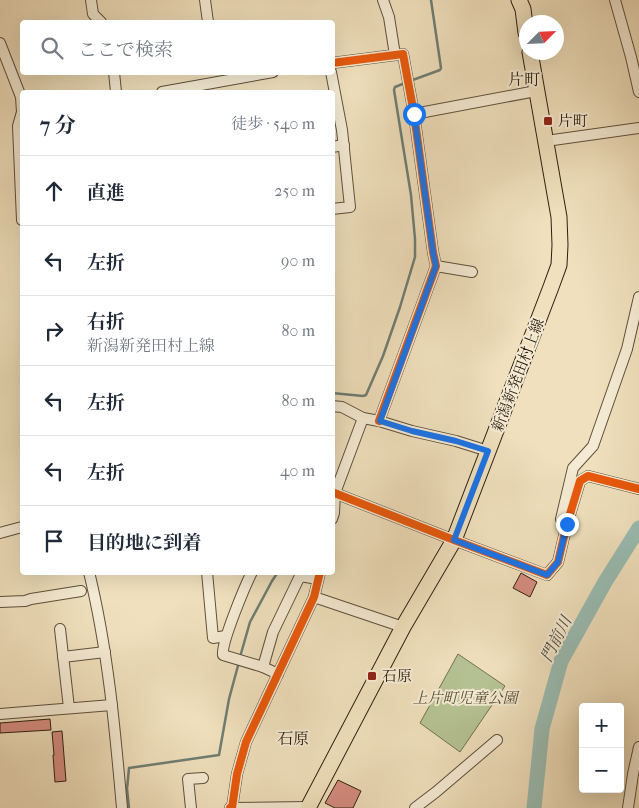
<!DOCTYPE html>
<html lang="ja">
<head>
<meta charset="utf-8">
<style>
	:root { --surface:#fff; --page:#f2f2f3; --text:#1f2937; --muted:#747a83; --line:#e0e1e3 }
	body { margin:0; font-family:"IM FELL French Canon","Noto Serif JP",serif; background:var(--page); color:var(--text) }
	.controls { position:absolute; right:15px; bottom:15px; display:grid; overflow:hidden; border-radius:5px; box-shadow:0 5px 20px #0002 }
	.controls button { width:45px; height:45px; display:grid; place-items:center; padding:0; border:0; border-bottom:1px solid var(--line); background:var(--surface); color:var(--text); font:25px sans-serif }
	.compass { position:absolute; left:519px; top:15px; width:45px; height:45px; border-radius:50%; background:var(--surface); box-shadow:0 5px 20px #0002; rotate:66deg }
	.stop { position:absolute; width:15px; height:15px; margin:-11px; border:4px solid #1a73e8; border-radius:50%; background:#fff }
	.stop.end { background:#1a73e8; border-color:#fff; box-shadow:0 1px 5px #0008 }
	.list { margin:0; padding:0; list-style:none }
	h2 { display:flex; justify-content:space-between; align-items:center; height:65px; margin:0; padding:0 20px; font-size:21px }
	h2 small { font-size:16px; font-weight:400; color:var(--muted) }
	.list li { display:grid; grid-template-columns:32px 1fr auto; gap:15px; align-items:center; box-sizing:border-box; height:70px; padding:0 20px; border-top:1px solid var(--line) }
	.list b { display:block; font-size:19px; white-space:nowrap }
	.list p { margin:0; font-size:16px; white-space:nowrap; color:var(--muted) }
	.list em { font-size:16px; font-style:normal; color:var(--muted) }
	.icon { flex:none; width:28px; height:28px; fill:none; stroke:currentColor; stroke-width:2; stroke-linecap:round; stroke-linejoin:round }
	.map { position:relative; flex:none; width:639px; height:808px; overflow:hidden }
	.search { position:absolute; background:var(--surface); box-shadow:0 5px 20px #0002; left:20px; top:20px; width:315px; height:55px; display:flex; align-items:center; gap:12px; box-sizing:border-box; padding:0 18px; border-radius:5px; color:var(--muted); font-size:19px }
	.panel { position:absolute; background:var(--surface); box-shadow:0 5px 20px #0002; left:20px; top:90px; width:315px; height:485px; border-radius:5px }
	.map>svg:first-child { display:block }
	.green { fill:#b6c394; stroke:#727252 }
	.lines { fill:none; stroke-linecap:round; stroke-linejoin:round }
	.stream { stroke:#6f7e72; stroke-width:2.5 }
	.river { stroke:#9abdb3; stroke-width:15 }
	.building { fill:#d68d81; stroke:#2e2011 }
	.minor-casing { stroke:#5e503c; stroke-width:12 }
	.primary-casing { stroke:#2e2011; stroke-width:17 }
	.minor { stroke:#f5ebd4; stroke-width:10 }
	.primary { stroke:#f0e0bd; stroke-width:15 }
	.cycleway-casing { stroke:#f5ebd4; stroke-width:11 }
	.cycleway { stroke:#e8590c; stroke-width:8 }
	.route { stroke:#1a73e8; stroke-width:6 }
	.poi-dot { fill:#8f2418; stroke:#f5ebd4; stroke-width:2 }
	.labels { text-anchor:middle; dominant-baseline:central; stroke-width:4; stroke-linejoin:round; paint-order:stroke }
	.poi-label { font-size:15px; fill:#2e2011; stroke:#f5ebd4; text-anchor:start }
	.street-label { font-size:15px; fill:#2e2011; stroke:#f5ebd4 }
	.park-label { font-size:15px; font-style:italic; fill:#575138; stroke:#f5ebd4 }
	.neighbourhood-label { font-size:16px; fill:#2e2011; stroke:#f5ebd4 }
	.water-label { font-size:16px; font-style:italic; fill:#4e4f42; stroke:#f5ebd4 }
</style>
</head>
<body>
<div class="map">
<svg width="639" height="808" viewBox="0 0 639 808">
	<rect width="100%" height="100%" fill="#f0e0bd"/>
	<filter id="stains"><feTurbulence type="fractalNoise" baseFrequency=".004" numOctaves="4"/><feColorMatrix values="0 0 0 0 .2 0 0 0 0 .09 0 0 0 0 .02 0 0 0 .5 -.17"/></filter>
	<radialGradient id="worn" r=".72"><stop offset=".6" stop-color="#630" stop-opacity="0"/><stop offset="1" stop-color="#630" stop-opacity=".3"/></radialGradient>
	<!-- green -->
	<polygon class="green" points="458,654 505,686 460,752 420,723"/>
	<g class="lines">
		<!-- stream -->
		<g class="stream">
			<polyline points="410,81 440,70 441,68 431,0"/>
			<polyline points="332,393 363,396 366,395 383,356 400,307 415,257 415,239 411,195 394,90 395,87 405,83"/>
			<polyline points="240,657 250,622 272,581 278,572"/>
			<polyline points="129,808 127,789 129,768 219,755 229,699 239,662"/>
		</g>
		<!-- river -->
		<polyline class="river" points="534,808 542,729 561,661 605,582 639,528"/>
	</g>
	<!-- building -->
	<g class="building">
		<polygon points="521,573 537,582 530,597 513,588"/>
		<polygon points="50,719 51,730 0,733 0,723"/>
		<polygon points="62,731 66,781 55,782 53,755 54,755 52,732"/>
		<polygon points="338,780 361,791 353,808 335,808 325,803"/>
	</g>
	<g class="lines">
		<!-- minor casing -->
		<g class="minor-casing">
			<g id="minor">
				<polyline points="91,0 93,14 101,22"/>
				<polyline points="205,0 208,22"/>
				<polyline points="383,0 389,17 395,55"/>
				<polyline points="615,0 631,57 639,92"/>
				<polyline points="0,43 21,97 22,112 18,126 22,220"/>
				<polyline points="332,63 403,54 414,114 433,252 436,266 379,421"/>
				<polyline points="114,72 116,92"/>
				<polyline points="331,72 342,130 350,207 332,209"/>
				<polyline points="162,92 273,72"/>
				<polyline points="414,114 536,91"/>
				<polyline points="546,141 639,128"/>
				<polyline points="332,147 344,145"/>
				<polyline points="436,266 472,272"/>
				<polyline points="332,406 342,407 363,418 379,421 412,431 456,441 488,451"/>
				<polyline points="332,492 454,540 547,575 558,562 567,524 580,481 588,476 639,489"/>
				<polyline points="332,519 334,513 335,493 363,418"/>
				<polyline points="567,524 561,519 573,468 593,446 627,349 639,297"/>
				<polyline points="0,533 22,527"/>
				<path d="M89 572C108 650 115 729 122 808"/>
				<polyline points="207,572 213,638 226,636"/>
				<path d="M252 572C245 586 221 643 223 655L263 667 278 674"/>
				<polyline points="314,597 403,627"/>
				<polyline points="0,602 25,601 31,599 81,591"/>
				<polyline points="60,629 69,708"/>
				<polyline points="63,657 105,652"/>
				<polyline points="263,667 273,632 300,576 318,579"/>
				<polyline points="0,714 112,705"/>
				<polyline points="191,808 188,779 203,778"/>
				<polyline points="230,808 309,807"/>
				<polyline points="232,808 237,774 246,742 314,597 320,572"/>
				<polyline points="415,808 436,792 497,740"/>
				<polyline points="628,808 633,774 639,747"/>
			</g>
		</g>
		<!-- primary casing -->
		<g class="primary-casing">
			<g id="primary">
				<polyline points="519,0 523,9 526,33"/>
				<polyline points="308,808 403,627 454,540 551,287 559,265 560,245 559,217 530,52"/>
			</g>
		</g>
		<!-- minor -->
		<use href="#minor" class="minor"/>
		<!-- primary -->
		<use href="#primary" class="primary"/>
		<!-- cycleway casing -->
		<g class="cycleway-casing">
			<g id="cycleway">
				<polyline points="332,63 403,54 414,114 433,252 436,266 379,421"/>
				<polyline points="332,492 454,540 547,575 558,562 567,524 580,481 588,476 639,489"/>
				<polyline points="230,808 232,808 237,774 246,742 314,597 320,572"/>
			</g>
		</g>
		<!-- cycleway -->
		<use href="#cycleway" class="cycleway"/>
	</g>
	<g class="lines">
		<!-- route -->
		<polyline class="route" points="414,114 433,252 436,266 380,421 412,431 456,441 488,451 454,540 547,575 558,562 567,524"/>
	</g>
	<!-- markers -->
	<g class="poi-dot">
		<rect x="543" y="116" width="10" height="10" rx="2.5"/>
		<rect x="367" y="671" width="10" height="10" rx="2.5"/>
	</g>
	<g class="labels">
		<!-- poi labels -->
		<g class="poi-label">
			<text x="558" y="121">片町</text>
			<text x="382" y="676">石原</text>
		</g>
		<!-- street labels -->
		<g class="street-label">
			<text transform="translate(518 375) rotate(-69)">新潟新発田村上線</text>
		</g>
		<!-- park labels -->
		<g class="park-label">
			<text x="465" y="698">上片町児童公園</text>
		</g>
		<!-- neighbourhood labels -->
		<g class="neighbourhood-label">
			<text x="524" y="79">片町</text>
			<text x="293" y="738">石原</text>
		</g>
		<!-- water labels -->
		<g class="water-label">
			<text transform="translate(556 639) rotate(-63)">門前川</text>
		</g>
	</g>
	<rect width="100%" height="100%" filter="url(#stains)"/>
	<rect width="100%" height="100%" fill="url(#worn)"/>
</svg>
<div class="controls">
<button>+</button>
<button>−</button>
</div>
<svg class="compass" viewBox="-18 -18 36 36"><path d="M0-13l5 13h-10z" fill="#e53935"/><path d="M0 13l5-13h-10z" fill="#747a83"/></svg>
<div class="stop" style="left:414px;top:114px"></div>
<div class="stop end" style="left:567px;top:524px"></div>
<div class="search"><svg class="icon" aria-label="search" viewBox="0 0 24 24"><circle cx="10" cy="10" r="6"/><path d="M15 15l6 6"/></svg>ここで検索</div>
<section class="panel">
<h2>7 分<small>徒歩 · 540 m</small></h2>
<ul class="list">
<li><svg class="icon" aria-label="ahead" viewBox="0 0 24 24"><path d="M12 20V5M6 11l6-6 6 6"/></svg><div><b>直進</b></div><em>250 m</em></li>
<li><svg class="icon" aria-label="left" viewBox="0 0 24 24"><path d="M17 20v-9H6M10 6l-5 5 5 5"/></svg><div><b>左折</b></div><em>90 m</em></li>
<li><svg class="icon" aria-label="right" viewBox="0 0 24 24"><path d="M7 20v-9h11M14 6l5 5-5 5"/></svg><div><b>右折</b><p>新潟新発田村上線</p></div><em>80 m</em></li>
<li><svg class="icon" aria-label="left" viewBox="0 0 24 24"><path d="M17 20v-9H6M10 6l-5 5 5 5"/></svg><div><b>左折</b></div><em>80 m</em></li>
<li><svg class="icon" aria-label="left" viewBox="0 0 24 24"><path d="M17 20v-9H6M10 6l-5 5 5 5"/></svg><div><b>左折</b></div><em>40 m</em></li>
<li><svg class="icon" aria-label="arrive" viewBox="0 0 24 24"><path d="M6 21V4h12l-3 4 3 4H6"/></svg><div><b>目的地に到着</b></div></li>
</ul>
</section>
</div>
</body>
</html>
